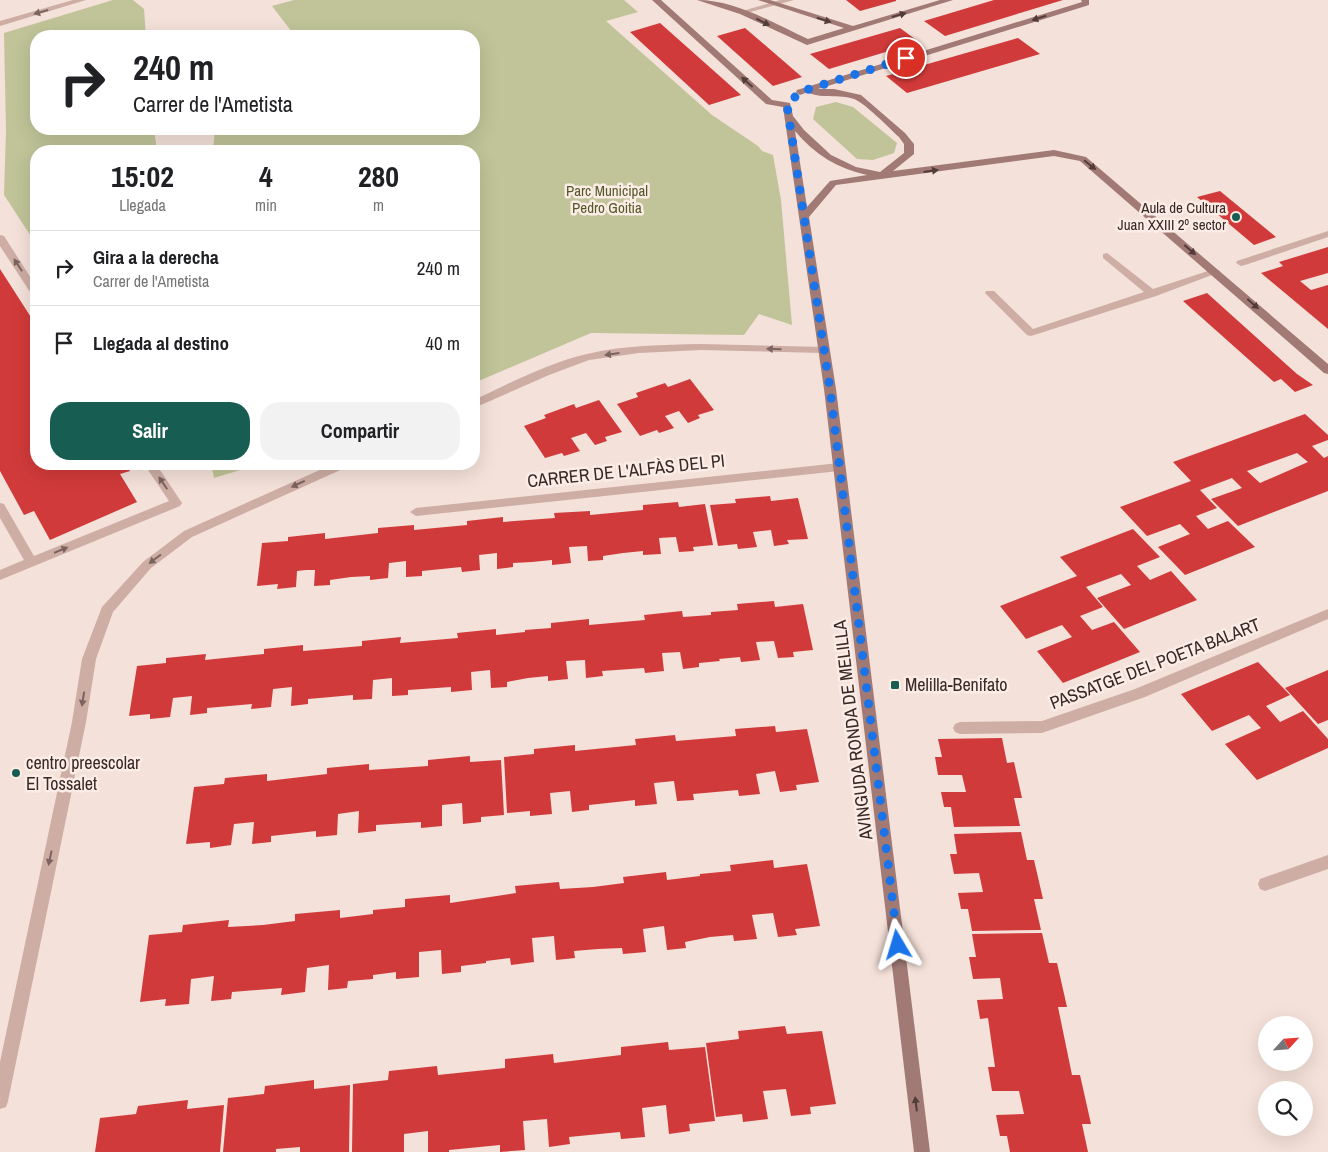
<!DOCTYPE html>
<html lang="es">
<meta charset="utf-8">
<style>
:root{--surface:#fff;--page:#f2f2f2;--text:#202124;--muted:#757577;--line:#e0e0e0;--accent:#185d51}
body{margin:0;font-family:"Archivo Narrow",sans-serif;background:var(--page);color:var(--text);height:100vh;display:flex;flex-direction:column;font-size:19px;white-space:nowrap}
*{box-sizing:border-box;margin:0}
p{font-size:16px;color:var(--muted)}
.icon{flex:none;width:28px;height:28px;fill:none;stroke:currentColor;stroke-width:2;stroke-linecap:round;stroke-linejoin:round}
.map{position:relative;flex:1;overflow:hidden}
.side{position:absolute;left:30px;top:145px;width:450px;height:325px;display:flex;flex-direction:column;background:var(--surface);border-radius:20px;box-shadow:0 5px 20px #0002}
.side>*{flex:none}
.guide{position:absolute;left:30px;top:30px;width:450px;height:105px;border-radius:20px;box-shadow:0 5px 20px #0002;background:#fff;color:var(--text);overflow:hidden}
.needle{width:32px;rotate:64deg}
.controls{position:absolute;left:1258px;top:1016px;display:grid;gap:10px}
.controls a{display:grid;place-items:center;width:55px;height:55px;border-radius:50%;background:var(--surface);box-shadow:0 5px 20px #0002;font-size:25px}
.pin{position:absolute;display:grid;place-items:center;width:42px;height:42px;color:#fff;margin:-21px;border:2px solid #fff;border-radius:50%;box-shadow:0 1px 5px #0007}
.me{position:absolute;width:55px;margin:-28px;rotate:353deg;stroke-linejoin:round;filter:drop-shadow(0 0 4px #0008)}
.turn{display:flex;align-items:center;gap:18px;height:105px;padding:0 20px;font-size:22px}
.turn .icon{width:65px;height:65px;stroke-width:2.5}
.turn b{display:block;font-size:35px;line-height:42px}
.eta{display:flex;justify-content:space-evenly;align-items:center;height:85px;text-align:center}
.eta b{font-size:30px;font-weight:700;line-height:35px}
.action{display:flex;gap:10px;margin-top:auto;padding:10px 20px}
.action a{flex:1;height:58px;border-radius:20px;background:var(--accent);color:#fff;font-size:20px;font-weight:700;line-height:58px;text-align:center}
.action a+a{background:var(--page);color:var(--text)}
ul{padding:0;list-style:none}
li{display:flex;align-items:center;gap:15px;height:75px;padding:0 20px;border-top:1px solid var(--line)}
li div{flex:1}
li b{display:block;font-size:19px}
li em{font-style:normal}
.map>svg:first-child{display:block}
</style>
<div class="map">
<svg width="1328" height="1152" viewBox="0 0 1328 1152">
<rect width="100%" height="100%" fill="#f4e1d9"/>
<path fill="#c0c498" d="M113 0H133L144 9 146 36H36V129H154L157 151H36V244L4 195 6 130 4 33Z
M294 0H624L638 12 606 21 712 115 758 146 762 151 773 155 781 200 792 325 759 314 744 335 591 333 474 383V151H213L215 129H474V36H295L272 6Z
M836 102 853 107 897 143 894 153 873 160 857 159 813 119 816 107Z
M211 464H260L214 478Z"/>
<path fill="#d13a3a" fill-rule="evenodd" d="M846 0H896V1L860 11Z
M994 0H1063L945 36 924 21Z
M660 23 741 95 709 105 630 32Z
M745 28 802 77 773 86 717 36Z
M900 28 919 42 829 69 810 54Z
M1018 38 1040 54 907 93 886 76Z
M1220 191 1276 237 1254 245 1197 197Z
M1328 247V273L1300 281 1311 290 1328 285V329L1261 273 1283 266 1279 262Z
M0 269 36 325V464H126L130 471 120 474 137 502 50 540 34 511 24 515 0 471Z
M1207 293 1297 374 1313 385 1295 392 1281 379 1274 382 1183 301Z
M690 379 714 410 698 415 700 418 688 423 679 411 665 416 674 428 659 433 657 430 640 436 617 404 638 397 636 393 665 383 668 387Z
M599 400 622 432 605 437 607 441 595 445 586 433 571 438 580 451 564 456 562 453 545 458 524 426 546 418 544 415 574 404 576 408Z
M1305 414 1328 435V440L1312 446 1324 458 1328 456V491L1238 526 1211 499 1242 488 1232 478 1200 490 1217 508 1196 516 1208 529 1228 521 1255 547 1185 575 1158 547 1190 534 1180 524 1147 536 1120 507 1191 481 1173 462ZM1297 453 1308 462 1260 483 1247 471Z
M770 496 771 501 798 498 808 539 787 540 789 544 774 546 771 530 753 532 757 547 738 549 737 544 718 546 710 505 736 503 735 499Z
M678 502 679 507 705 504 713 545 693 547 694 551 679 552 676 537 659 538 661 554 643 555V551L623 553 603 556V560L588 561 587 546 569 547 571 563 552 565V560L532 562 513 563V567L497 569V553L479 555 480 570 462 572 461 567 422 571V576L406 577V561L389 563 388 578 370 580V576L351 577 330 580V585L314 586 315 570H306L297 571 296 587 277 589 278 584 257 586 262 543 288 541V537L325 533V539L378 533V528L414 525V530L467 525V521L503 517V522L555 518 554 513 590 511V515L643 510V505Z
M1133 529 1160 557 1137 566 1150 580 1171 571 1197 600 1124 629 1097 598 1131 585 1121 574 1086 587 1103 607 1080 616 1092 630 1114 622 1140 652 1063 683 1037 651 1072 637 1062 625 1026 639 1000 606 1077 576 1060 557Z
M774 601 775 607 803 604 813 650 793 652 794 657 778 658 774 641 756 642 760 660 741 662 740 657 719 659 720 661 699 663V667L683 669 680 652 662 653 664 671 645 673 644 668 602 671 603 676 586 678 585 660 566 661 568 679 548 681V676L528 678 507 682V687L491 688 490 670 471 672 472 690 451 692V687L408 690V695L392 696V678L373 680 372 699 353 700V695L331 697 308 699V704L291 706 292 687 273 689 271 707 251 709 252 704 207 708V713L190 715 192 696 173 698 170 717 150 719V714L129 716 137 666 166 663V658L206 654 205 660 264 654V649L303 645V651L362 646V641L401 637 400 643 458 638 457 633 496 629V635L525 632V630L551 628V623L589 619V625L645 620 644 615 682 611 683 617 711 615V612L738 610 737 604Z
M1258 662 1290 695 1266 706 1280 722 1303 711 1328 739V748L1257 780 1225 744 1261 728 1249 715 1212 731 1181 694Z
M1328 670V720L1318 724 1285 688Z
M775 726 776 732 807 729 819 782 796 785 797 790 780 792 775 771 756 774 760 794 739 796 738 790 693 794 694 800 677 801 674 781 654 783 657 804 635 806V800L589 805V810L572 812 570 791 550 793 552 814 530 816V811L507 813 504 757 534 754V749L575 745V751L636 745 635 739 675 735 676 741 736 736 735 729Z
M1002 738 1007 763 1014 762 1022 798H1014L1020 826 954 827 951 807H944L941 792H966L962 775H938L935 757H942L938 739Z
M470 756V762L501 760 504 815 481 817V822L463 824 462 803 442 805V826L421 828V822L376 825V831L358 833 359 811 338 814 337 835 316 837V831L271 836V842L252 844 254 822 234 824 231 845 210 848V842L186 844 194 787 224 784 225 778 267 774V781L327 774V768L369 764V770L428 766V760Z
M1021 832 1027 860H1034L1043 899H1034L1041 930 972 931 968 909H961L958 893 983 892 979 873 954 874 950 854H957L954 834Z
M773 860 774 868 807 864 820 926 795 929 797 935 778 937 773 913 752 915 757 939 734 941 733 935 710 937 685 942 686 948 667 950 664 926 643 929 646 952 623 954 622 948 598 949 574 951 575 958 556 960 554 936 532 938 534 962 511 965 510 958 486 961V963L461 966V972L442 974 441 950 419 952V977L396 979V972L373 975V979L348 981 347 988 328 990 329 965 307 968 305 992 281 995 282 988 232 992 231 999 211 1001 214 976 191 979 189 1004 165 1006 166 999 140 1002 149 935 182 932 183 925 229 920 228 927 263 925 295 921V914L340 910V918L373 914V910L405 907V899L450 895V903L516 893 515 886 559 882 560 889 593 887 624 883 623 877 666 872 667 880 700 876V874L731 871 730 865Z
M1042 933 1049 963H1057L1067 1007H1058L1072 1075H1080L1091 1124H1082L1088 1152H1010L1007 1136H1000L996 1115 1024 1114 1019 1091H992L988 1067H995L988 1018 980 1019 977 1000 1003 999 1000 978 973 979 969 957H976L972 934Z
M785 1026 787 1034 822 1031 836 1104 810 1107 811 1114 791 1116 786 1089 763 1091 768 1119 743 1122 742 1114 716 1117 706 1043 739 1039 738 1031Z
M668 1042 669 1050 705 1047 715 1121 689 1124 690 1131 669 1134 666 1105 642 1108 645 1137 621 1139 620 1132 569 1137 570 1144 549 1147 547 1119 523 1121 525 1150 500 1152V1145L449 1150V1152H428V1131L404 1134V1152H352L353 1084 388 1080 389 1071 437 1066 438 1075 505 1068V1059L553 1054 554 1063 621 1055V1047Z
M314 1080V1089L350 1085 349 1152H300V1147L276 1149V1152H223L228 1098 264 1094 265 1086Z
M188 1100 187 1109 224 1105 220 1152H95L100 1118 136 1114 138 1106Z"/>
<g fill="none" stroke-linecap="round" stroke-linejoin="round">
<path fill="#cdada4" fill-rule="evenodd" d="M1107 253 1153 289 1211 270H1219L1220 272 1156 296 1031 336 1027 335 985 293 986 291H994L1033 329 1144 292 1103 258V254Z"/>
<path fill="#cdada4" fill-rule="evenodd" d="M73 0H86L0 26V21Z
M780 0H794L743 14 739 12Z
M1328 231V237L1245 265 1241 266 1236 263 1237 261Z
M0 235 4 236 36 286V296L32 295 0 246Z
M701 344 823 347 828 350 823 353 701 350 639 353 589 360 549 375 474 408V400C510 383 548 363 587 354 624 345 663 345 701 344Z
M839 463 845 467 839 471 416 516 410 512 416 508Z
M144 464H156L182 503 180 506 0 580V570L24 560 0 518V503L4 504 34 556 169 501Z
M333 464H349L347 467 192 537 151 568 113 612 96 659 86 722 8 1101 6 1107 0 1109V1062L72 722 82 659 102 607 143 562 184 531Z
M1328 609V619L1145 697 1042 733 960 734 955 732 953 728 955 724 960 722 1042 721 1135 689Z
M1328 855V869L1265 891 1260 889 1258 884 1260 879Z"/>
<path fill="#a17a75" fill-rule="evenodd" d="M652 0H661L772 100 790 103 793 116 804 130 831 155 856 167 880 172 904 153V144L899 137C889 128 865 103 854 99 841 94 817 99 808 92L800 95 796 92 797 90 1082 2 1081 0H1089V5L818 89H834L861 95 905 133 914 144V154L893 171 1054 150 1086 157 1328 364V374L1324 373 1080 161 1054 156 836 185 809 217 836 389 930 1152H914L824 389 783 107 766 104ZM795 131C814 154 838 169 867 175L830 181 807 207Z
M697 0C736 0 773 23 808 39L844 28 758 0H770L853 26 940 0H953L807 45 740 14Z"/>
</g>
<defs><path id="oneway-solid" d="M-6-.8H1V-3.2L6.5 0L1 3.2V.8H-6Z" transform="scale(1.25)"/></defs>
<g fill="#7b645f">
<use href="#oneway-solid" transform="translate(41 12) rotate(164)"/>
<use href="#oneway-solid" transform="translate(18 265) rotate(-123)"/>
<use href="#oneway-solid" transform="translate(774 349) rotate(-178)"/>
<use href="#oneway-solid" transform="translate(612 354) rotate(172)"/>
<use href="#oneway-solid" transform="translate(163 483) rotate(-124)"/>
<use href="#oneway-solid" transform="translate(298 484) rotate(155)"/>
<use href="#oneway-solid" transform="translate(61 550) rotate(-22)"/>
<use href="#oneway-solid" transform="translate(155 559) rotate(143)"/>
<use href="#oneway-solid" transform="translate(83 699) rotate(99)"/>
<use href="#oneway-solid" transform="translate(50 858) rotate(102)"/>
</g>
<g fill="#523c3a">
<use href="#oneway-solid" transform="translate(899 15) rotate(-16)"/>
<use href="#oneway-solid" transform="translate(1039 18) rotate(163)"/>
<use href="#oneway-solid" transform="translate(824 20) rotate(18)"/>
<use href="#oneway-solid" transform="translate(763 22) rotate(26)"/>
<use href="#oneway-solid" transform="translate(747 82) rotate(-138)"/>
<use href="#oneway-solid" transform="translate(1090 165) rotate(39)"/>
<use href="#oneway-solid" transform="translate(931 171) rotate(-8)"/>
<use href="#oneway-solid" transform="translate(1190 250) rotate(41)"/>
<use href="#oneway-solid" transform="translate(1253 304) rotate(41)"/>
<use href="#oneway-solid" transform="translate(916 1104) rotate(-97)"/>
</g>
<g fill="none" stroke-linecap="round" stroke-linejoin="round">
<path stroke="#1a73e8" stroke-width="9" stroke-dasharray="0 16.2" d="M898 945 830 389 787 105 800 92 906 58"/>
</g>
<g fill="#185d51" stroke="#fbece6" stroke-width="2">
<circle cx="1236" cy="217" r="5"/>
<rect x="890" y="680" width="10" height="10" rx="2.5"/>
<circle cx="16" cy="773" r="5"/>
</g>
<g text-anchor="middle" stroke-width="5" stroke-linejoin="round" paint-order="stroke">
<g font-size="15" fill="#535828" stroke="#fbece6">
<text x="607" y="196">Parc Municipal<tspan x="607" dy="17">Pedro Goitia</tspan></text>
</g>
<g font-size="15" fill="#382826" stroke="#fbece6" text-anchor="end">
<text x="1226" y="213">Aula de Cultura<tspan x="1226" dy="17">Juan XXIII 2º sector</tspan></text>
</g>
<g font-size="18" fill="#382826" stroke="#fbece6">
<text transform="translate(626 471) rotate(-6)" y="6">CARRER DE L'ALFÀS DEL PI</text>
<text transform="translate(1155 664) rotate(-21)" y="6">PASSATGE DEL POETA BALART</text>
<text transform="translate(853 730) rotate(-97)" y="6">AVINGUDA RONDA DE MELILLA</text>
</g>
<g font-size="18" fill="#382826" stroke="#fbece6" text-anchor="start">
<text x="905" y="691">Melilla-Benifato</text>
<text x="26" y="769">centro preescolar<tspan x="26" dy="21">El Tossalet</tspan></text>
</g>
</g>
</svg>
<div class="controls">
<a><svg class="needle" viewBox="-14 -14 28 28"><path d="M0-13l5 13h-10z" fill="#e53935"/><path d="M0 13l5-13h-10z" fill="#757577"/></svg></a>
<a><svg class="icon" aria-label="search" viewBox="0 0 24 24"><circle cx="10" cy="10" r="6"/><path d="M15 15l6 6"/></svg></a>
</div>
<div class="pin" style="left:906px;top:58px;background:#d93025"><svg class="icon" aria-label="arrive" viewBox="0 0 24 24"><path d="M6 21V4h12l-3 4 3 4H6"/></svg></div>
<svg class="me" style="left:898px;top:945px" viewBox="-20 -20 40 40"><path d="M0-17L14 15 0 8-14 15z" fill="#1a73e8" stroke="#fff" stroke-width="4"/></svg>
<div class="guide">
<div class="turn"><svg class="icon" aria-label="right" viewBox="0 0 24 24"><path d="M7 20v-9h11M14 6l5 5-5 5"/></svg><div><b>240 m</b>Carrer de l'Ametista</div></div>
</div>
<section class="side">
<div class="eta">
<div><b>15:02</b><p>Llegada</p></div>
<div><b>4</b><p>min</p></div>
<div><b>280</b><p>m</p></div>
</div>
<ul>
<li><svg class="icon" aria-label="right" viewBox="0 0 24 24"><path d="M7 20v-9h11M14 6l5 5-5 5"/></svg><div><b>Gira a la derecha</b><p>Carrer de l'Ametista</p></div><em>240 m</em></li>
<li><svg class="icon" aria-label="arrive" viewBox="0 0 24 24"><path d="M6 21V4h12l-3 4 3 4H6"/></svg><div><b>Llegada al destino</b></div><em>40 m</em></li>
</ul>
<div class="action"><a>Salir</a><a>Compartir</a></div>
</section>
</div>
